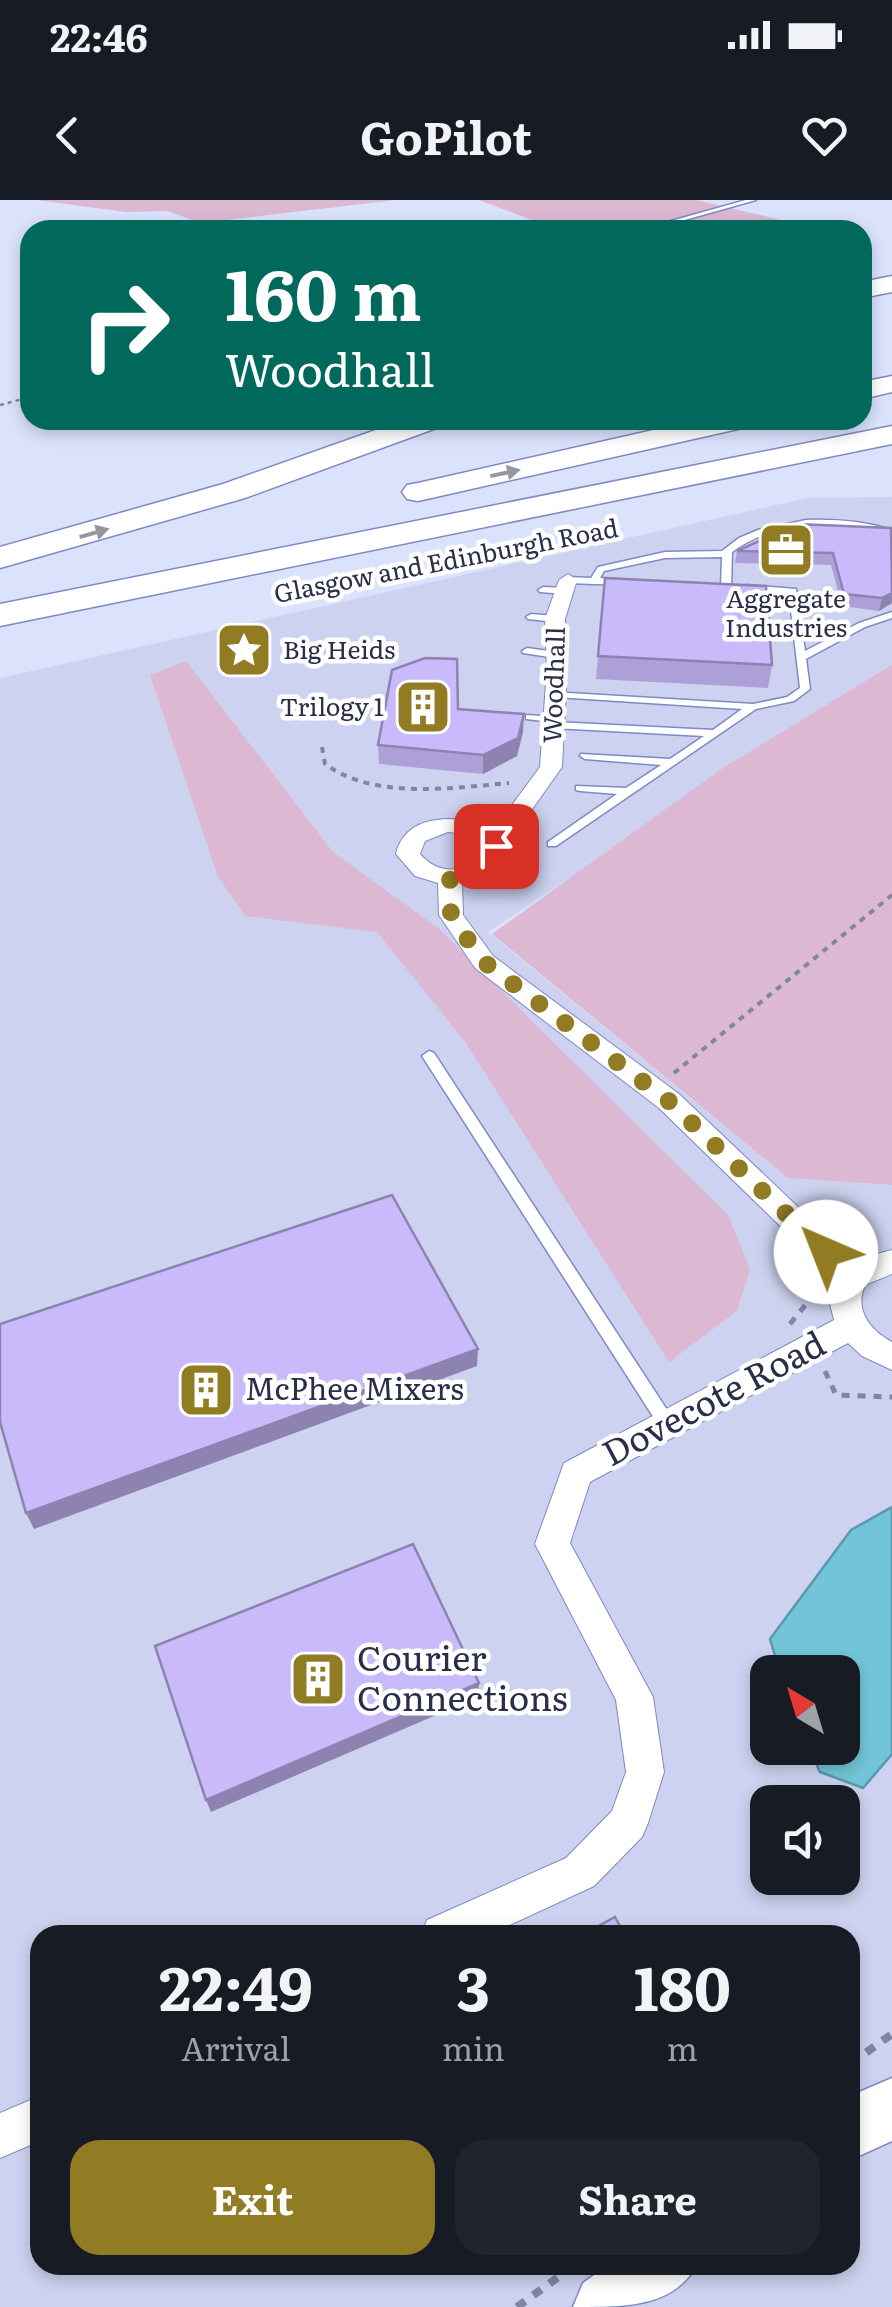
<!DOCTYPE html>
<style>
:root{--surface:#171b24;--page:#20242c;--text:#f1f3f6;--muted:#9ea1a6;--accent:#927c23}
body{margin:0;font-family:Literata,serif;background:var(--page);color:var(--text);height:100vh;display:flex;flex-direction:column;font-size:38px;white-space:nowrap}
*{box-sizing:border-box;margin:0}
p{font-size:32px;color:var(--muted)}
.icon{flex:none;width:55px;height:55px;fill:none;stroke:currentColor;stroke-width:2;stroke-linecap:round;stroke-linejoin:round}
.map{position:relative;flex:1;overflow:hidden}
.drawer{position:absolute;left:30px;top:1725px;width:830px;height:350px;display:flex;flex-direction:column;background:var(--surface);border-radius:30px;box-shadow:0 5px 15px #0003}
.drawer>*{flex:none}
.banner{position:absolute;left:20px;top:20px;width:852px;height:210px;border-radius:30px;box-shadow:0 5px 15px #0003;background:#00695c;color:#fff;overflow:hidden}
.needle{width:65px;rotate:322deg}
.buttons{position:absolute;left:750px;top:1455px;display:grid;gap:20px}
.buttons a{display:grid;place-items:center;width:110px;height:110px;border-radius:20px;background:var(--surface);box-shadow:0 5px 15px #0003;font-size:50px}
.pin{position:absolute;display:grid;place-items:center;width:85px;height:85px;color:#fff;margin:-42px;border-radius:20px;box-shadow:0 5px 15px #0006}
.me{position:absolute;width:110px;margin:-55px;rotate:316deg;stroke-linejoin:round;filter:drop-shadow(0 0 8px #0008)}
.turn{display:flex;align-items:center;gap:35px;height:210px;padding:0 40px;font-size:45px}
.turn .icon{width:130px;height:130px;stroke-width:2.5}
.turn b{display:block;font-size:70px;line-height:85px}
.eta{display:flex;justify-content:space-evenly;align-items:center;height:170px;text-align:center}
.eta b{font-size:60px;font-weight:700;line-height:70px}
.action{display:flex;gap:20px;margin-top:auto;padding:20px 40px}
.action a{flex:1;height:115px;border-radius:30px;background:var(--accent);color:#fff;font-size:40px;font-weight:700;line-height:115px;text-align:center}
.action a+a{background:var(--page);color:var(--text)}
.status{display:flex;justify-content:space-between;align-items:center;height:70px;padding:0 50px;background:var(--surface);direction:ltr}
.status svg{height:28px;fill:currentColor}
header{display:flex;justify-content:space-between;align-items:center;height:130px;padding:0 40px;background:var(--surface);font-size:45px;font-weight:700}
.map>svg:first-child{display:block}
</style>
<div class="status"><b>22:46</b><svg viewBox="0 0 49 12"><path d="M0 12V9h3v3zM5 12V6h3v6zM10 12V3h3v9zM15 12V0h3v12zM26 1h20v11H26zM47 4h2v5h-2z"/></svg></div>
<header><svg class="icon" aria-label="back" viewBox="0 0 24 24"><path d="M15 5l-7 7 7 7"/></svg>GoPilot<svg class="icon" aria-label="heart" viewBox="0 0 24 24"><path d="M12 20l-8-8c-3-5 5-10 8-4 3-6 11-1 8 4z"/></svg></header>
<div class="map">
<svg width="892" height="2107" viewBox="0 0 892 2107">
<rect width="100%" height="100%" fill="#dbe2fc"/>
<path fill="#ccd2ef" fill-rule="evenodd" d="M892 297V466L488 732 788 978 892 985V2107H0V478L808 298ZM768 1472H842V1548H768ZM768 1602H842V1678H768ZM40 1735H850V2065H40Z"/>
<path fill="#dcb8d3" d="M37 0H395L200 23 168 11 125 12Z
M479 0H696L790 22 791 30H558Z
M186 461 333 652 438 728 728 1015 750 1069 737 1111 669 1162 466 843 377 732 246 716 218 677 150 475Z
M892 465V985L788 978 492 734 723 568Z"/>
<path fill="#72c5d8" stroke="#5c98ad" stroke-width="2.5" d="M892 1307V1554L863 1588 820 1572 809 1548H842V1472H780L770 1439 851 1330Z"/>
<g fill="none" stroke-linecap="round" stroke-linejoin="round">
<g stroke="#7e89c5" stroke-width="3">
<path id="lane" d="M746 0H756L649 30H639Z
M806 320C836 319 864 321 892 330V336C839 321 778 318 732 352L731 387 726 390 721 387 722 357 665 358 604 371 600 378 627 380V384L624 385 568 383 563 380 568 377 591 378 598 367 665 352 722 351 739 338 758 330Z
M747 385 796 389 805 451 859 423 892 412V418L865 427 806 459 810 489 794 501 756 509 556 646H548V642L617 594 580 591 576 590V586L626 588 661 565 585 559 580 556 581 554 670 559 704 536 553 528 548 525 552 522 526 519V515L558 517 559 519 555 522 713 530 742 509 556 497 552 496V492L753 504 787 497 800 488 789 394 744 390V386Z
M543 387 565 388 570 391 565 394 540 392 538 390Z
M531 414 555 416 560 419 555 422 528 419 526 417Z
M527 448 556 452 561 455 556 458 523 453 522 451Z
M429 851 434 853 673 1219 675 1224 673 1229 667 1231 661 1229 424 859 422 856Z"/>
</g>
<g stroke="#7e89c5" stroke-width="2">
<path id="street" d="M568 374 577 380 565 419 567 469 562 567 528 615 499 636 507 646 498 669 462 683 463 715 493 756 679 894 837 1044 858 1059 892 1050V1074L865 1085C854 1110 870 1130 892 1142V1170L862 1156 848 1143 590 1282 570 1343 653 1497 664 1572 648 1623 642 1637 594 1686 488 1735H421L427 1720 566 1658 612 1611 626 1572 616 1500 535 1344 564 1263 834 1120 830 1104 838 1077 815 1060 659 908 475 768 439 715 438 683 415 676 396 654C405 614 452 615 484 625L512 605 540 567 547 469 545 419 559 380ZM448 632 467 634 483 646 479 660C457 674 437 673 420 654L425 641Z
M40 1896V1941L0 1958V1913Z"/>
</g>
<g stroke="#7e89c5" stroke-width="3">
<path id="secondary" d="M892 1878V1941L850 1960V1896Z
M608 2065H697C673 2107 628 2107 573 2107L583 2083Z"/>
</g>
<g stroke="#7e89c5" stroke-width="3">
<path id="highway" d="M892 76V92L862 98V82Z
M892 176V192L862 199V182Z
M404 220H447L442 226 245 298 0 368V347L223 284Z
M698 220H753L748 226 738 229 418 301 407 299 402 292 407 285 418 283Z
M892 226V244L0 426V404Z"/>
</g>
<path stroke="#8086a0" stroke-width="2.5" stroke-dasharray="4 4" stroke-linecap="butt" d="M0 205 30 197"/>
<path stroke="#8086a0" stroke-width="4" stroke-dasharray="6 6" stroke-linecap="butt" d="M322 547 325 564C374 600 452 588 509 583
M674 873 892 695"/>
<path stroke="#8086a0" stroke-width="5" stroke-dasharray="8 8" stroke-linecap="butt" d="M848 1035 853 1031 875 1038
M790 1124 807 1103 798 1067 802 1065
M825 1171 836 1195 892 1197"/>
<path stroke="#8086a0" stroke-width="8" stroke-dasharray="10 10" stroke-linecap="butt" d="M850 1864 892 1834
M517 2107 575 2065"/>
<use href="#lane" fill="#fff" fill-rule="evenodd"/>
<use href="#street" fill="#fff" fill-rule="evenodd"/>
<use href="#secondary" fill="#fff" fill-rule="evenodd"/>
<use href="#highway" fill="#fff" fill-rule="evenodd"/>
</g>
<path fill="#ada0d8" d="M892 330V403L879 411 842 406 831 365 735 363 737 351Z
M605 378 772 465 768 488 596 479Z
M458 509 523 532 517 556 483 574 379 564 378 545Z"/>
<path fill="#8d82b0" d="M892 393V403L879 411 882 398Z
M524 514 523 532 517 556 483 574V555Z
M478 1149 477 1166 34 1329 26 1313Z
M479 1483 478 1497 211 1612 206 1600Z"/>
<path fill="#c9bafb" stroke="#8d82b0" stroke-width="2.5" d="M797 324 891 328 892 393 882 398 844 394 833 353 737 351Z
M605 378 766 386 772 465 598 456Z
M425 458 457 459 458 509 524 514 518 538 483 555 378 545 392 470Z
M392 995 478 1149 26 1313 0 1222V1124Z
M413 1344 479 1483 206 1600 155 1446Z
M615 1717 625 1735H582Z"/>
<defs><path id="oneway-solid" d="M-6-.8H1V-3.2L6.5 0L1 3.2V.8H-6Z" transform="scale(2.5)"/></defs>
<g fill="#9496a4">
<use href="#oneway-solid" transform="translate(505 273) rotate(-12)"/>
<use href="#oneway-solid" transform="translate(94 333) rotate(-16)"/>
</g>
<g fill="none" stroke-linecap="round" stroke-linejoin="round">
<path stroke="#927c23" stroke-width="18" stroke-dasharray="0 32.4" d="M496 646V655L480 672 450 678 451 716 484 762 670 902 826 1052"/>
</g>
<defs>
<g id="office-square" transform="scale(2.875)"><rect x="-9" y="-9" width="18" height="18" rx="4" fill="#927c23" stroke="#fff"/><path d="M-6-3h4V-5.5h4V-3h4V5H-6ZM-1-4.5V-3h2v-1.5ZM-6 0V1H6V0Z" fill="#fff"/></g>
<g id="sight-square" transform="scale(2.875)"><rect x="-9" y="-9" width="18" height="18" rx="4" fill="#927c23" stroke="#fff"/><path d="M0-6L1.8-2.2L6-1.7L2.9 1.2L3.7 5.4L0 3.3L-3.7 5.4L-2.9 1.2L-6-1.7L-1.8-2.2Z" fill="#fff"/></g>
<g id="building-square" transform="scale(2.875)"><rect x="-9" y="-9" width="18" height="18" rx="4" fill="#927c23" stroke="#fff"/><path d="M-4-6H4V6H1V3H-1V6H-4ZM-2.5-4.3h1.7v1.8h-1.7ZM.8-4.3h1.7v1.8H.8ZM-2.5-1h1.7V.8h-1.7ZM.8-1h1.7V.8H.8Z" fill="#fff"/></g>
</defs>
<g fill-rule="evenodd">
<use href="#office-square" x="786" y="350"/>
<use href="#sight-square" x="244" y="450"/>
<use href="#building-square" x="423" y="507"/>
<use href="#building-square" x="206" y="1190"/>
<use href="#building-square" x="318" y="1479"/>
</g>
<g text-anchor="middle" stroke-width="9" stroke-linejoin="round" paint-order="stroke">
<g font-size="25" fill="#2a2e48" stroke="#fff">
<text transform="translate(446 361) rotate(-11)" y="9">Glasgow and Edinburgh Road</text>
<text transform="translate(554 485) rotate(-88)" y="9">Woodhall</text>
</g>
<g font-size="25" fill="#2a2e48" stroke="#fff">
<text x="786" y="408">Aggregate<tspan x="786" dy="29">Industries</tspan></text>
<text x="283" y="459" text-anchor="start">Big Heids</text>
<text x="384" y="516" text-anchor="end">Trilogy 1</text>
</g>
<g font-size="30" fill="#2a2e48" stroke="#fff" text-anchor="start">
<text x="245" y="1200">McPhee Mixers</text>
</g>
<g font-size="35" fill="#2a2e48" stroke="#fff">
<text transform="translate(714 1199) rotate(-28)" y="12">Dovecote Road</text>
</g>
<g font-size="35" fill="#2a2e48" stroke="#fff" text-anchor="start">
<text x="357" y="1471">Courier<tspan x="357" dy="40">Connections</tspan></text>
</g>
</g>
</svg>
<div class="buttons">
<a><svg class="needle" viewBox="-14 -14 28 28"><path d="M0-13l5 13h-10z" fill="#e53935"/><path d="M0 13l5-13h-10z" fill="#9ea1a6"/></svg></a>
<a><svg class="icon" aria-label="sound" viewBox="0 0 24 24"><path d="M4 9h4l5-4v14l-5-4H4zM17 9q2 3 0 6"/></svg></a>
</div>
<div class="pin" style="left:496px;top:646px;background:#d93025"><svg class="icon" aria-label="arrive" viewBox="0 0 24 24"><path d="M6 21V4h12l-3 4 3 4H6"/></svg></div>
<svg class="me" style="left:826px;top:1052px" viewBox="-20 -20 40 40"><circle r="19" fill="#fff"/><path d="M0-13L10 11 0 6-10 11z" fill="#927c23"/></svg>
<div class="banner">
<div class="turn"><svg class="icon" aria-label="right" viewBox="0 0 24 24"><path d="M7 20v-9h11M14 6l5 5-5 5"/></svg><div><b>160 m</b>Woodhall</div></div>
</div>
<section class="drawer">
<div class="eta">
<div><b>22:49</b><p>Arrival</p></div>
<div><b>3</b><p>min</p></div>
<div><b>180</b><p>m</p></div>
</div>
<div class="action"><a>Exit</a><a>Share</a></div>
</section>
</div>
